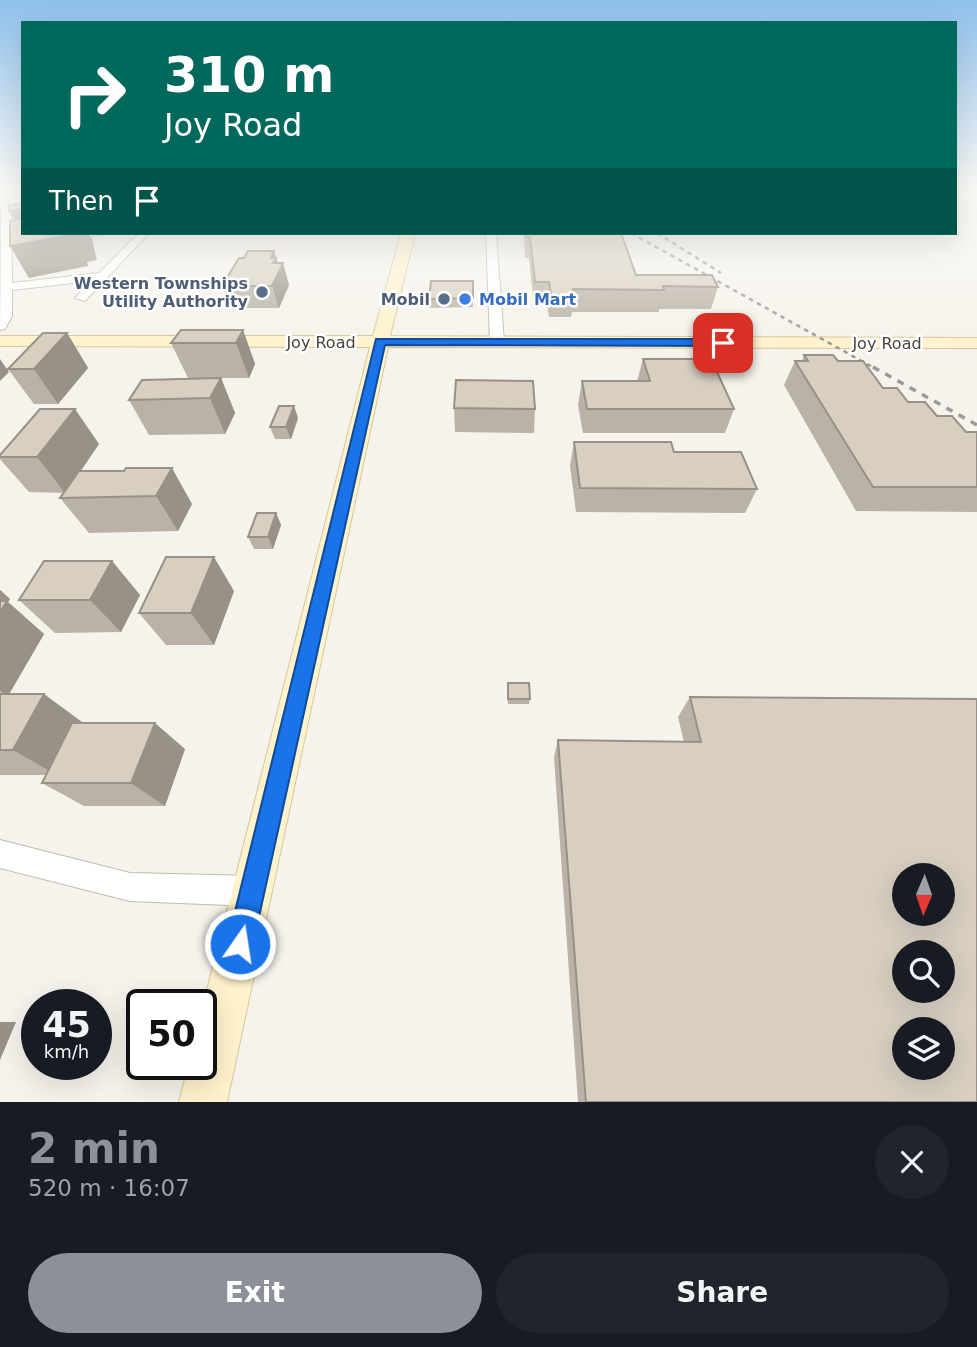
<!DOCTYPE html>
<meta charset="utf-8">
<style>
:root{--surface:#171b24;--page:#20242c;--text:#f1f3f6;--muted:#9ea1a6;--accent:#8c9099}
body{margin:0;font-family:"DejaVu Sans",sans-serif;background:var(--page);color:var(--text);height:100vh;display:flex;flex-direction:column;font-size:26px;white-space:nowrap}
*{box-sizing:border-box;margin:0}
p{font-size:23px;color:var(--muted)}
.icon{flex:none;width:38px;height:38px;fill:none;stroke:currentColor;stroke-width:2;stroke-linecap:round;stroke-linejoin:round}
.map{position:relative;height:1102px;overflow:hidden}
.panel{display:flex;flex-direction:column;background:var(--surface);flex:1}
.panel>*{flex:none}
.top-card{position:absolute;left:21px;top:21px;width:936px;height:214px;border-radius:0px;box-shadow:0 7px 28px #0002;background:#00695c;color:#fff;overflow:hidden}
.needle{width:46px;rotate:182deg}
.controls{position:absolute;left:892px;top:863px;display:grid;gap:14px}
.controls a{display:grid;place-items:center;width:63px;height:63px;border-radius:50%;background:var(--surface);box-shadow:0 7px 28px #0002;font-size:35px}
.speed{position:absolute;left:21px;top:989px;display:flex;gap:14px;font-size:35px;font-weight:700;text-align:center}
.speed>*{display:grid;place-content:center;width:91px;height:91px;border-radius:50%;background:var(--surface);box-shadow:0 7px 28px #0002;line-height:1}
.speed small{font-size:18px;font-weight:400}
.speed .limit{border:4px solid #111;border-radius:10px;background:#fff;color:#111}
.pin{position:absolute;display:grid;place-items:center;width:60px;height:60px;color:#fff;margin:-30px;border-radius:14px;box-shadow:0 4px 10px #0006}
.me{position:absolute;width:77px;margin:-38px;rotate:13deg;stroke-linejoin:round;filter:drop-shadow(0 0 5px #0008)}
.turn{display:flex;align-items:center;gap:24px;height:147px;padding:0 28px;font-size:32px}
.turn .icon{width:91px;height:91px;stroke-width:2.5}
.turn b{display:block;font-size:49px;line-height:60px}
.then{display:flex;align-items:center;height:66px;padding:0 28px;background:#0003;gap:14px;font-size:26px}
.round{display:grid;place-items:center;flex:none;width:74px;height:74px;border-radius:37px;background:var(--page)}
.head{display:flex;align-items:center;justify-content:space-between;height:119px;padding:0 28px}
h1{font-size:42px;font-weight:700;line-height:52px;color:var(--accent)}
.action{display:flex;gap:14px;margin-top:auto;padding:14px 28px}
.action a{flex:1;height:80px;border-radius:42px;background:var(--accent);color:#fff;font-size:28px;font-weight:700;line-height:80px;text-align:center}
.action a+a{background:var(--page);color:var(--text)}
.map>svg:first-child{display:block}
</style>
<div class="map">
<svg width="977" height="1102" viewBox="0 0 977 1102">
<rect width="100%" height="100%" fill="#f6f3ec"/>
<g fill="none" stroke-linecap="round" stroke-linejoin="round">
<g stroke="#c2bbae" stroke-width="2">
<path id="street" d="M23 189V198L11 211 12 283 99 273 139 233H149L85 301 75 298 91 281 12 290V316L5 329 0 330 1 210Z
M87 233H108L63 243 58 240Z
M486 233H496L504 342 497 346 490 342Z
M0 840 130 873 253 876 263 881 268 891 263 901 253 906 130 901 0 868Z"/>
</g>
<g stroke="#d6c79b" stroke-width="2">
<path id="secondary" d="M401 233H415L390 336 977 338V348L388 347 227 1102H179L189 1064H201V1014L370 347 0 346V336H373Z"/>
</g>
<use href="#street" fill="#fff" fill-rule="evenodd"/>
<use href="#secondary" fill="#fff3cd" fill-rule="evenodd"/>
<path stroke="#9a9a9a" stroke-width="2.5" stroke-dasharray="4.5 4.5" stroke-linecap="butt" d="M631 233 876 369
M657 233 721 273"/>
<path stroke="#9a9a9a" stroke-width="3.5" stroke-dasharray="7 7" stroke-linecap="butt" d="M873 367 977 425"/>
</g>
<path fill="#bab2a6" d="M166 233H258L257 234Z
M524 233H621L636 275 718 287 711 309H659V312H572L571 317H549L547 305H534L529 258H525Z
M274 251 278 263H283L289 285 279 308H230L222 286 244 258Z
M473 281V307L429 308V299Z
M243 330 255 364 249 378H188L171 343Z
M67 333 88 368 58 404H34L8 369Z
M804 355 838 361 883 388 966 432H977V512L856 511 784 385 795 361H802Z
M643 359 734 409 725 433H583L578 405 582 381H637Z
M221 378 235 413 225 434 149 435 129 400Z
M454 408 535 409 534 433 455 432Z
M298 418 291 439H275L270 427Z
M574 442 674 452 757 489 745 513 576 512 570 466Z
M99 444 81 471 192 504 178 531 89 533 60 498 64 493 29 492 0 459V455Z
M276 513 281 525 273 549H254L248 537Z
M112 561 140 595 121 632 55 633 19 600Z
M0 590 10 599 8 602 44 634 9 694 82 722V723L185 749 165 806H84L42 783 46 775H0Z
M234 591 214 645H166L139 613Z
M507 688 530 699 529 704H508Z
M690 697 977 1102H578L554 757 558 740 684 742 678 717Z"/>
<path fill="#979187" d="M23 208V233H88L92 239 97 260 87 262 88 266 29 278 10 246 27 241 9 211Z
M274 251 280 271 283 263 289 285 279 308 272 286 271 258Z
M243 330 255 364 249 378 236 343Z
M67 333 88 368 58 404 34 369Z
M0 359 9 372 0 381Z
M221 378 235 413 225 434 210 398Z
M294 406 298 418 291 439 286 427Z
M75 409 99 444 65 493 37 457Z
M172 468 192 504 178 531 156 496Z
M276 513 281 525 273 549 268 537Z
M214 557 234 591 214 645 191 613Z
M112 561 140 595 121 632 90 600Z
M0 590 10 599 8 602 44 634 8 696 0 690Z
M44 694 82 722 57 775 13 750Z
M155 723 185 749 165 806 131 783Z
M0 1022H16L0 1060Z"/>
<path fill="#d8cfc1" stroke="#979187" stroke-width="2" fill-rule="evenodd" d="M23 203V208L9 211V205Z
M23 218V233H71L72 235 10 246V221Z
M526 233H621L636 275H712L718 287 663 286 664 290 573 289 574 295H551L549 282H535L530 237H526Z
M248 251H274L271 258H276L273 263H283L272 286H222L239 258H244Z
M431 281H473V298L429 299Z
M181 330H243L236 343H171Z
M43 333H67L34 369H8Z
M804 355H833L838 361H863L883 388H897L908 402H925L937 416H952L966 432H977V487H873L795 361H808Z
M643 359H711L734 409H587L582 381H650Z
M221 378 210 398 129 400 142 380Z
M456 380 533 381 535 409 454 408Z
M279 406H294L286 427H270Z
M40 409H75L37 457H0V455Z
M574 442H671L674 452H741L757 489 580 488Z
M126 468H172L156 496 60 498 79 471H124Z
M257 513H276L268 537H248Z
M166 557H214L191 613H139Z
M44 561H112L90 600H19Z
M0 601H7L0 612Z
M508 683H529L530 699H508Z
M0 694H44L13 750H0Z
M690 697 977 699V1102H586L558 740 701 742ZM905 875H943V914H905ZM905 952H943V990H905ZM905 1029H943V1068H905Z
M72 723H155L131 783H42Z"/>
<linearGradient id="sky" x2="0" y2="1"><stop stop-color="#8fc1ec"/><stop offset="0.55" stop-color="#fbfaf6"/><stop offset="1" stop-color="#fbfaf6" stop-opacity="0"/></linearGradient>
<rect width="977" height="343" fill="url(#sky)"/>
<path fill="#1a73e8" stroke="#114b97" stroke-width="2" d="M376 339H723L729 343 723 346 385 345 253 944 249 953 240 956 231 953 227 944Z"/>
<g fill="#5c6f8a" stroke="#fff" stroke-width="2.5">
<circle cx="262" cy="292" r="7"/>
<circle cx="444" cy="299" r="7"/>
</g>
<circle fill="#3f7fe0" stroke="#fff" stroke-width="2.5" cx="465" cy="299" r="7"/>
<g text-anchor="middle" stroke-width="5" stroke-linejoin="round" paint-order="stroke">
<g font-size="16" font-weight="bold" fill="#4e5e75" stroke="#fff" text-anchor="end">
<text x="248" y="289">Western Townships<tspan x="248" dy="18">Utility Authority</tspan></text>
<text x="430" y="305">Mobil</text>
</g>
<g font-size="16" font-weight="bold" fill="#366cbe" stroke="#fff" text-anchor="start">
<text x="479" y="305">Mobil Mart</text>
</g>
<g font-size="16" fill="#4b4439" stroke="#fff">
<text x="321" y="348">Joy Road</text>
<text x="887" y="349">Joy Road</text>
</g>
</g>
</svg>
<div class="controls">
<a><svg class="needle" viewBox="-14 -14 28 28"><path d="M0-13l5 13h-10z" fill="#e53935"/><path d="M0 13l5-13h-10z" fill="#9ea1a6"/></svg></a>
<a><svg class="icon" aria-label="search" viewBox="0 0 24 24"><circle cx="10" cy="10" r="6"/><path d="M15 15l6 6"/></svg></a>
<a><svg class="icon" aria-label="layers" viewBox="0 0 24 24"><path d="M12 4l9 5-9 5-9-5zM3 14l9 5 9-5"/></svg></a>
</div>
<div class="speed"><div>45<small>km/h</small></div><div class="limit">50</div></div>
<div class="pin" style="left:723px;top:343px;background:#d93025"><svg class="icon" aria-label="arrive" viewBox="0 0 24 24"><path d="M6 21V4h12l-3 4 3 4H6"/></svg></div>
<svg class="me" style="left:240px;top:944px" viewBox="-20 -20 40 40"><circle r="17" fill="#1a73e8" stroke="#fff" stroke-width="3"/><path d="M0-11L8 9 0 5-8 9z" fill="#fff"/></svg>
<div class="top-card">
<div class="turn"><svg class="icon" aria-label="right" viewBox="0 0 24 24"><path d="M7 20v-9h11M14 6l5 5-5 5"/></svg><div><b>310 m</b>Joy Road</div></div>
<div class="then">Then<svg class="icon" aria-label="arrive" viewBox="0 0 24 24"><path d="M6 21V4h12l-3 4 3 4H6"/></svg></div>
</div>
</div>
<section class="panel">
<div class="head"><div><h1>2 min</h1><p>520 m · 16:07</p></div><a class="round"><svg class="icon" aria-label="close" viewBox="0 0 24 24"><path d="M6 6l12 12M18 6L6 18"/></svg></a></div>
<div class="action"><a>Exit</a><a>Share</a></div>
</section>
